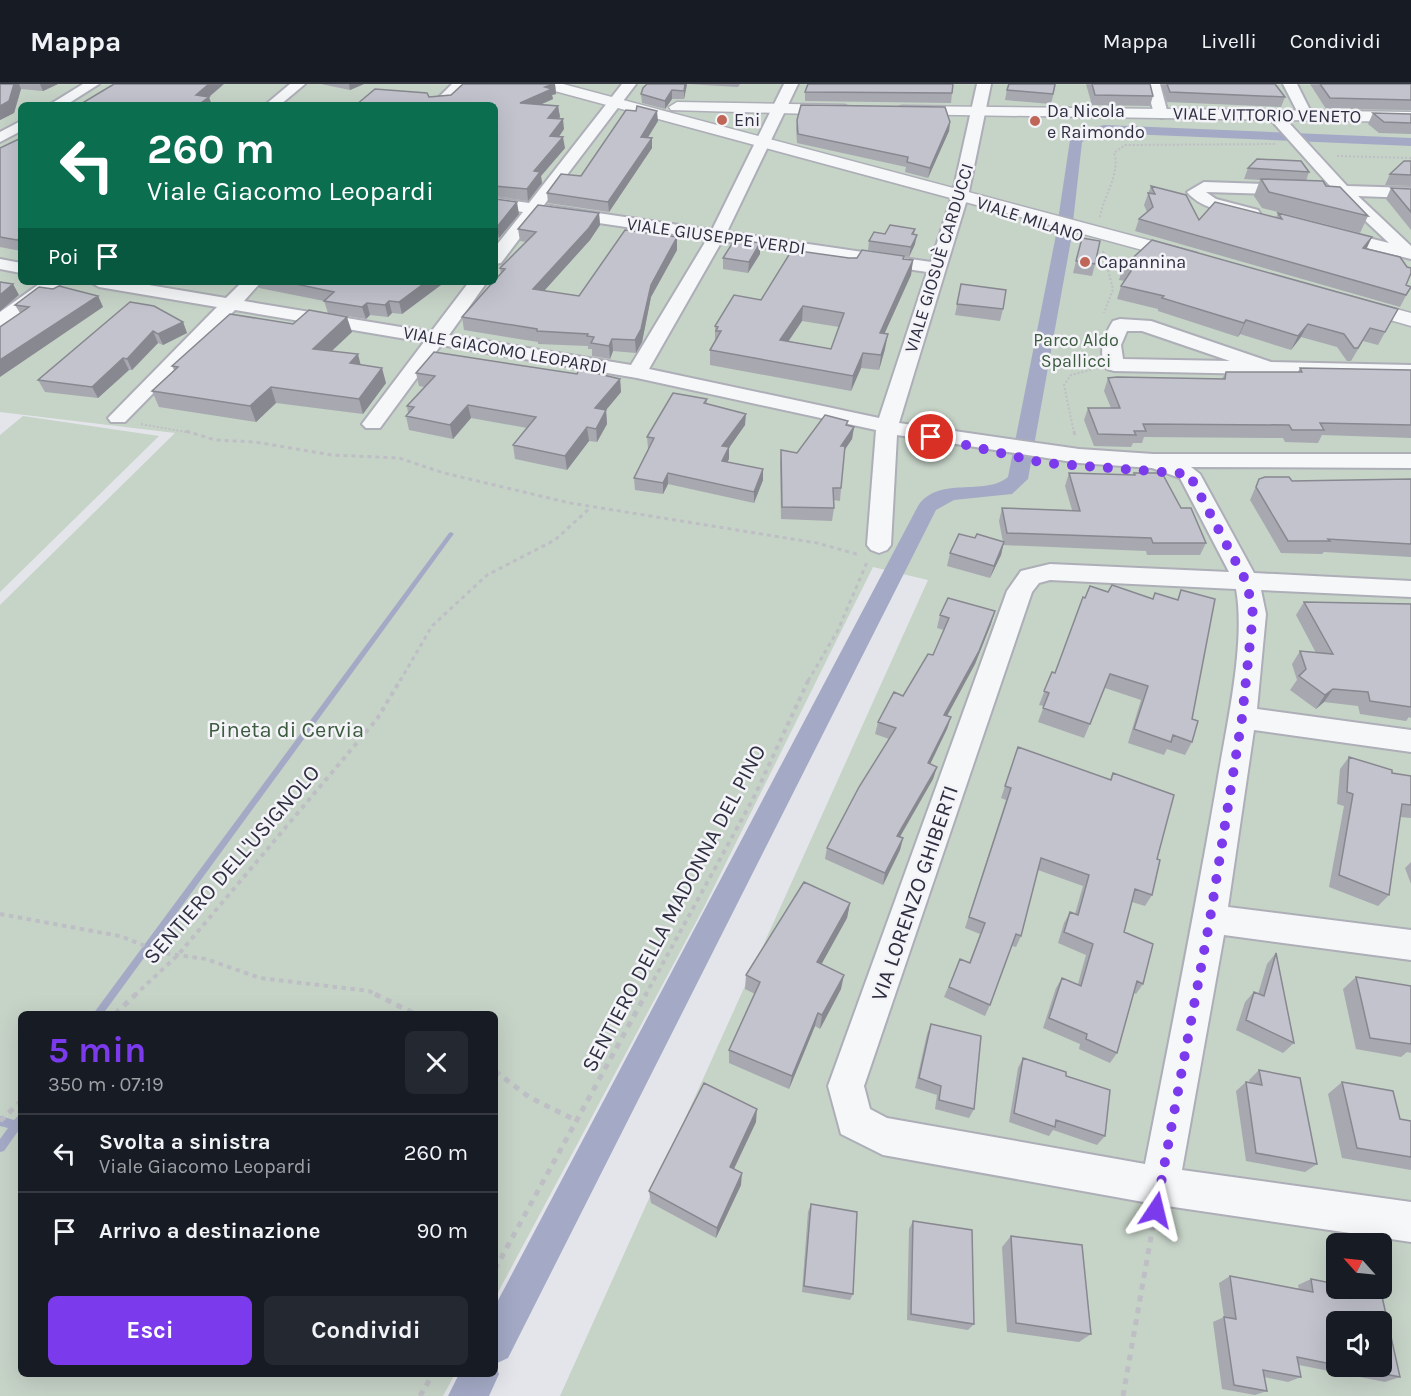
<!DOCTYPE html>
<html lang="it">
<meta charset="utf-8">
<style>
:root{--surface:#171b24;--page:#242831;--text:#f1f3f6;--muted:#9ea1a6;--line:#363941;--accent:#7c3aed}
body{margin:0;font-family:Karla,sans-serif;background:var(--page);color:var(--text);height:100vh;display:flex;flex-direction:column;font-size:22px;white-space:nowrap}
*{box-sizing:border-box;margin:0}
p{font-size:20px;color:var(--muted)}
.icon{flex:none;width:33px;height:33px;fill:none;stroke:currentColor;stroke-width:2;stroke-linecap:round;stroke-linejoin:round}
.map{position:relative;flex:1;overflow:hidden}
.drawer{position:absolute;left:18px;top:927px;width:480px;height:366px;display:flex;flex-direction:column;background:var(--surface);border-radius:9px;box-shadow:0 6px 24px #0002}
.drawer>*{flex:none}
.top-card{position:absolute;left:18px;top:18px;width:480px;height:183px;border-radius:9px;box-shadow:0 6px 24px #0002;background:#0b6e4f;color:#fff;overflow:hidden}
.needle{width:39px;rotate:297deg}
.buttons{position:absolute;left:1326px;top:1149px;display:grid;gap:12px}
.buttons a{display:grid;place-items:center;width:66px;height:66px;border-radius:9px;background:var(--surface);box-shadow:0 6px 24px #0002;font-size:30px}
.pin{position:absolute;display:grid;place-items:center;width:51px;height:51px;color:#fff;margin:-26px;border:3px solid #fff;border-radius:50%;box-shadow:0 2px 6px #0007}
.me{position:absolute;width:66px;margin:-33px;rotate:10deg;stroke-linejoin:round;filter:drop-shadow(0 0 4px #0008)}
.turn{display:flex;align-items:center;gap:21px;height:126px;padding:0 30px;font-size:27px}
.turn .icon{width:78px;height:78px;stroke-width:2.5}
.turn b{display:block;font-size:42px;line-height:51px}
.then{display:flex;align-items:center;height:57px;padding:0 30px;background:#0003;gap:12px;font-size:22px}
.round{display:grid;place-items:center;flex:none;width:63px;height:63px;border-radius:9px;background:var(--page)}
.overview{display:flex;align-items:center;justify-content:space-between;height:102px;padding:0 30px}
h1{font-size:36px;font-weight:700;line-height:45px;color:var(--accent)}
.button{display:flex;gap:12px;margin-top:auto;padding:12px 30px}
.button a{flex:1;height:69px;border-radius:9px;background:var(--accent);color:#fff;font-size:24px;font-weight:700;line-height:69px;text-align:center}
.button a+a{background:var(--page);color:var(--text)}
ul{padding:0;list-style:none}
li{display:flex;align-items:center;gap:18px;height:78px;padding:0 30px;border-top:2px solid var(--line)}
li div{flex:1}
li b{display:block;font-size:22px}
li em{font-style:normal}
header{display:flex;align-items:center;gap:36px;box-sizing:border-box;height:84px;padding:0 30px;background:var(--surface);border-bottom:2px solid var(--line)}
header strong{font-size:28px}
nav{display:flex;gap:33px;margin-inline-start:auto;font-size:21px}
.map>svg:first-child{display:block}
</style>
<header>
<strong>Mappa</strong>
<nav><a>Mappa</a><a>Livelli</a><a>Condividi</a></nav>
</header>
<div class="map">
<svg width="1411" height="1312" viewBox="0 0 1411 1312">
<rect width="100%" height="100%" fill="#e4e5ea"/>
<path fill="#c6d3c7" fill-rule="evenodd" d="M0 0H1411V1312H560L928 496 873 483 704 823 495 1214V930H21V1290H455L443 1312H0V521L175 349 0 328ZM21 21H495V198H21ZM1336 1160H1382V1204H1336ZM1336 1238H1382V1282H1336Z
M23 332 159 352 0 508V351Z"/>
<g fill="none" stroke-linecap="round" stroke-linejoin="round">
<path fill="#a4aac6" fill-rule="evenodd" d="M451 448 454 450 453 451 103 930H93L449 449Z
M21 1030V1043L4 1067 0 1068V1055L8 1044 0 1042V1032L14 1036 18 1032Z"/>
<path fill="#a4aac6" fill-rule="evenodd" d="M1104 41 1411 54V62L1104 49 1082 58 1071 156 1028 395 1012 410 954 416 936 426 508 1274 495 1280 499 1290 489 1312H448L459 1290H495V1222L918 422C939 391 984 413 1008 393L1055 156 1070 56 1082 46Z"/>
<g stroke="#adaeb7" stroke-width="4">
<path id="minor" d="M83 0H99L66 21H49Z
M290 0H305L280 21H265Z
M452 0H467L446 21H431Z
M622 0H636L544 121 712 146 784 0H798L727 148 931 178 952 112 977 0H991L968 112 899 339 1079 365 1153 370H1411V384L1191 383 1200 390 1254 489 1411 497V513L1261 506 1266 530 1257 625 1411 646V668L1254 646 1228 823 1411 846V876L1224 851 1182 1086 1411 1118V1158L1160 1121 883 1071 841 1050 828 1002 1007 507 1021 487 1050 480 1229 488 1180 394 1152 384 1079 379 897 351 891 461 887 466 879 469 871 466 867 461 876 346 637 294 441 261 380 344H366L362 340 424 258 235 226 125 338H111L108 334 217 223 99 203 90 198H131L226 214 242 198H261L244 217 431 248 469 198H487L449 251 631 281 707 155 538 130 501 179 495 180V163L523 128 495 124V114L529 119ZM722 157 927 188 879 334 649 285ZM1050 496 1236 505C1246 559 1226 643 1217 699 1195 826 1170 953 1145 1080L887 1034 870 1025 864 1002 1032 508 1039 499Z
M1146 0H1160L1168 30 1166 33 1161 34 1154 30Z
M1283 0H1297L1313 32 1311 35H1301Z
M1274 27 1279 28 1347 102 1411 104V114L1358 112 1411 162V175L1326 154 1324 150 1326 146 1332 145 1389 159 1339 112 1206 108 1216 115 1258 126 1260 129 1258 132 1252 134C1231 129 1202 126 1187 108L1204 98 1330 102 1269 34V28Z
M21 37V47L0 58V48Z
M0 175 21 179V189L0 185Z
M42 198H63L7 241 0 243V228Z
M1120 235 1151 237 1271 278 1411 281V293L1114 287 1107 285C1097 270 1104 251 1113 237ZM1127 247H1142L1230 277 1123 275 1121 261Z"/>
</g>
<g stroke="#adaeb7" stroke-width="3">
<path id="tertiary" d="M537 0H563L1197 169 1200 173 1197 177H1183L540 3Z
M677 18 845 21 853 26 845 31 671 26 669 23Z
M902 22 1411 28V38L896 30 894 27 896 24Z
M1352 213 1411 229V242L1345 223 1341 219 1345 215Z"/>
</g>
<path stroke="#bebfc5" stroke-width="2" stroke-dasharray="2 2" stroke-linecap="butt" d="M1337 72 1411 74
M1100 133C1103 113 1121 89 1114 69L1125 61 1277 60
M1103 167 1113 205 1104 229
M141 340 191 349
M1074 349 1064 301 1071 291 1094 285"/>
<path stroke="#bebfc5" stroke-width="3" stroke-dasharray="4 4" stroke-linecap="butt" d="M186 347 215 356 255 358 332 371 399 374 444 389 570 419 817 459 860 471
M1074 347 1075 353
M400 597 432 542 487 491 555 456 591 423
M808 597 838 546 868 476"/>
<path stroke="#bebfc5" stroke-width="4" stroke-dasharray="4.5 4.5" stroke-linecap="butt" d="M0 830 120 852 163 869 206 875 260 894 369 907 378 912
M134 912 178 871 377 635 401 595
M645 912 754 713 809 595"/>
<path stroke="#bebfc5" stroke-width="5" stroke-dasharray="6 6" stroke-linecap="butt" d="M375 910 415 930
M115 930 136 910
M495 987 529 1013 577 1037
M0 1037 21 1017
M495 1185 646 910
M420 1312 433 1290
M1123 1312 1155 1130"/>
<use href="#minor" fill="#f6f7f9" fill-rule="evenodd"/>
<use href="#tertiary" fill="#f6f7f9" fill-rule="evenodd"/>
</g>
<path fill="#a7a8b0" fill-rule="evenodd" d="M0 0H58L43 7 21 5 14 29 0 36Z
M321 0H364L350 6Z
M555 0 556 10 552 11 553 15 540 21 558 22 560 33 558 34 564 45 559 53 565 64 541 92 542 99 528 117 495 112V21L429 13Z
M647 0H740L738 3 687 0 684 15H672L665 25 642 19 641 10Z
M1008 0H1056L1051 20 1005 16Z
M1086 0H1150L1153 12 1150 22 1092 21Z
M1161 0H1275L1285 13 1281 23 1167 18Z
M1310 0H1411V26L1326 25Z
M805 8 952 9 951 19 805 17Z
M1373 29 1411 30V50L1379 49 1368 40Z
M797 36 950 38 949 47 928 94 905 88 906 83 797 59 796 45Z
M658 37 648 53 652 64 609 128 548 119 547 109 581 92Z
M21 54V167L0 163V64Z
M1411 77V102L1385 101 1390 90Z
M1248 84 1309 88 1306 97 1326 102 1368 132 1360 149 1262 124 1254 112 1260 96 1244 95Z
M1151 102 1199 136 1276 134 1278 129 1366 165 1406 201 1411 202 1400 223 1135 147 1139 135 1147 128 1144 121Z
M1391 104 1411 105V146L1386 115Z
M495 115 519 130 499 154H495Z
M599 129 600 141 590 156 544 207 579 212 677 153V166L651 213 642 258 636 269 613 267 610 275 592 272V265H588V262L538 260V258L464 246 462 233 501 190 500 184 526 158 520 157 518 145Z
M915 145 914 151 915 160 909 173 868 166 869 157 885 150Z
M1082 154 1095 180 1092 192 1073 189Z
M760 170 748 189 723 185V174Z
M904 172V175L913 176 911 191 884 250 885 265 879 286 861 284 851 307 710 281V266L715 257V242L761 216 849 174ZM802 237 839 243 831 265 788 257Z
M1123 183 1398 225 1378 261 1363 257 1351 277H1347L1337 263 1301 253 1291 266 1240 250 1238 253 1158 227V225L1117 215 1121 202 1125 197 1119 196Z
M199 198H221L216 201Z
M257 198H445L402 230 392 229 388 233 370 231 366 235 328 229 324 217 259 204Z
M961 200 1003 225 1000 237 955 231Z
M98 212 103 223 20 229 15 221Z
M130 218 183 238 187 249 163 261 158 259 132 286H129L98 314 45 308 38 296Z
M293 240 352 248 331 267 361 281 386 299 363 330 276 319 256 338 159 323 152 307 174 286 172 282Z
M1300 284 1411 286V354L1322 351 1318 359 1285 358 1283 354 1144 353 1142 359H1133L1131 363 1094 362 1084 336 1088 324H1111L1104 307 1108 294 1222 295 1226 288H1298Z
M416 289 604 291 620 295 621 308 606 326 607 340 597 358 589 357 567 386 515 375 513 361 527 344 471 334 453 355 409 346 406 332 408 329 407 322 424 303 419 302Z
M707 315V320L745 341 729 363V375L727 378 763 385V396L754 419 668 400 663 410 635 406 634 394 649 364H648L647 353Z
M847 341 854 343 852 355 844 367 840 417 833 416 834 424 832 437 781 435 780 379 781 366 797 369Z
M1069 389 1133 391 1134 389 1181 424 1206 459 1200 471H1147L1146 467 1003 461 1001 471 990 494 947 482 950 469 975 454 1003 458 999 437 1002 424 1072 426 1065 402Z
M1259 395 1292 397 1411 395V473L1324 468 1322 470 1281 469 1250 416Z
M1181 506 1192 635V658L1185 671 1167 665 1164 671 1128 659 1141 616 1105 604 1084 654 1038 638 1044 622 1039 621 1052 588 1055 589 1085 514 1108 508 1153 515 1155 509 1177 516Z
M1304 518 1411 520V634L1409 633 1406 637 1360 630 1358 622 1324 618 1316 625 1290 606 1297 596 1292 580 1300 567 1316 569 1296 531Z
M940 531 991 540 975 580 947 632 951 633 947 645 930 680 937 683 933 695 900 753 903 754 900 766 883 801 825 775 827 764 889 655 875 650 878 638 903 612 933 571 944 546 937 544Z
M1349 673 1392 689 1411 692V734L1400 733 1389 811 1378 822 1329 803 1344 722 1337 720 1340 685Z
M1014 675 1110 696 1113 689 1157 775 1152 811 1145 822 1132 818 1124 848 1143 900 1136 910 1134 909 1117 969 1110 979 1079 965 1080 960 1043 944 1056 904 1062 894 1078 900 1086 871 1058 859 1064 839 1070 828 1075 830 1083 802 1038 786 1021 852 1016 863 1012 862 990 921 985 932 944 913 960 875 969 879 980 850 965 844 1006 716 1001 714Z
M1411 778V800L1405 784Z
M850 819 847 834 821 880 841 905 820 945 815 942 789 1005 729 979V966L755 910 745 905 746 891Z
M1276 869 1294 959 1283 969 1236 946 1245 918 1254 908 1258 910 1267 880Z
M1356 893 1411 902V969L1407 968 1401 973 1356 965 1343 905Z
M931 940 974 1025 969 1034 935 1025 937 1011 915 1004 927 950Z
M1023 974 1066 992 1105 1052 1097 1061 1053 1046 1049 1052 1009 1038 1018 984Z
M1259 986 1317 1080 1305 1088 1246 1077 1236 1007 1246 998 1250 999 1249 996Z
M1342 998 1400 1035 1411 1037V1086L1342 1074 1328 1010Z
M756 1038 734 1085 741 1101 716 1154 651 1119 649 1107Z
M811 1120 853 1210 850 1216 802 1208 808 1128Z
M913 1137 974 1240 968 1246 907 1236 909 1145Z
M1011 1152 1091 1250 1079 1258 1007 1248 1002 1163Z
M1230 1192 1299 1205 1298 1201 1311 1195 1400 1293 1385 1298 1299 1281 1301 1293 1288 1298 1264 1293 1267 1307 1255 1311 1222 1305 1213 1238 1224 1233 1219 1199ZM1336 1238 1382 1282H1336Z"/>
<path fill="#888890" d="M14 0H19L21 5 14 29 0 36V22Z
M40 0H58L43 7Z
M209 0H224L209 13 212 21H198L196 11Z
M349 0H364L350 6Z
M555 0 556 10 552 11 553 15 521 29 520 19 545 3Z
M685 0H687L684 15V7Z
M672 6V15L665 25V17Z
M558 22 560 33 549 44 548 34Z
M657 27 658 37 642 63 641 53Z
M563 35 564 45 552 62 550 52Z
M950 38 949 47 928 94 930 84Z
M563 53 565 64 541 92 542 99 528 117 527 105 534 87Z
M652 54V64L609 128 608 118Z
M517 118 519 130 499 154 497 143Z
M599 129 600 141 590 156 534 218 533 205Z
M917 151 915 160 909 173 911 163Z
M677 153V166L651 213 642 258 636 269 635 256 651 201Z
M1372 153 1366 166 1363 164Z
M21 154V163L17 156Z
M760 159V170L748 189 749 178Z
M913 176 911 191 878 264 880 249Z
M426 198H445L402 230 399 218Z
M13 200 19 211 0 227V211Z
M98 212 103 223 0 293V276Z
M389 217 392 229 388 233 385 221Z
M367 219 370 231 366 235 362 223Z
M803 222 802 237 780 270V256Z
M347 233 352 248 318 280 313 265Z
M1246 236 1240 250 1238 253 1244 239Z
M183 238 187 249 163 261 158 250Z
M1308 240 1301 253 1291 266 1298 252Z
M153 247 158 259 132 286 127 275Z
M888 250 885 265 879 286 881 271Z
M612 255 613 267 610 275 609 262Z
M863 269 861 284 851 307 853 292Z
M358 270 362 286 350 279Z
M123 274 129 286 98 314 92 303Z
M603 277 604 291 599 290Z
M382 284 386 299 363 330 359 315Z
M620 295 621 308 606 326 607 340 597 358 595 324Z
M271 303 276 319 256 338 250 322Z
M468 321 471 334 453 355 450 341Z
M746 330 745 341 722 374V362Z
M587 343 589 357 567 386 565 372Z
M854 343 852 355 839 374 841 362Z
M729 363V375L721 389 722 377Z
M763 385V396L754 419V408Z
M668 389V400L663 410V399Z
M1004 458 1001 471 990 494 994 482Z
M995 527 991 540 975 580 941 643 944 631Z
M1333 605 1324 618 1316 625 1325 611Z
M951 633 947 645 925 691 928 679Z
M937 683 933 695 894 763 897 752Z
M903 754 900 766 883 801 885 789Z
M850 819 847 834 815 892 817 878Z
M844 891 841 905 820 945 822 931Z
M818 929 815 942 789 1005 792 992Z
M757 1025 756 1038 729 1095 730 1083Z
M742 1089 741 1101 716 1154 717 1144Z"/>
<path fill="#c2c3cd" stroke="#888890" stroke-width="1.5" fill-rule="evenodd" d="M0 0H14L9 17 0 22Z
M114 0H209L196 11 209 13 198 21H79Z
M463 0H554L545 3 552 5 520 19 558 22 548 34 563 35 550 52 563 53 534 87 540 88 527 105 495 102V21H356L375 5 427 9 429 13 451 11Z
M647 0H685L684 7 672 6 665 17 641 10 643 4Z
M808 0H953L952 9 805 8Z
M1009 0H1055L1053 10 1007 6Z
M1092 0H1150L1153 12 1095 11Z
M1167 0H1275L1285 13 1170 8Z
M1320 0H1411V16L1330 14Z
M801 21 945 23 950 38 930 84 907 78 908 73 798 50 797 36Z
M637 22 657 27 641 53 652 54 608 118 547 109 561 90 581 92 626 26 636 27Z
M1373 29 1411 30V39L1384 38Z
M21 54V154L17 156 0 153V64Z
M1257 75 1301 77 1309 88 1248 84Z
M1404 77H1411V91L1390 90Z
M1261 95 1323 97 1326 102 1340 103 1368 132 1269 108Z
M1151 102 1186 111 1199 136 1215 118 1282 135 1278 129 1372 153 1363 164 1400 173 1407 183 1411 184V189L1406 201 1411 203 1406 211 1139 135 1153 123 1148 109 1155 110Z
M1391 104 1411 105V128Z
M495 115 517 118 497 143H495Z
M538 121 599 129 589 144 533 205 579 212 625 146 677 153 651 201 641 245 635 256 612 255 609 262 591 259 594 253 587 252 588 250 537 247V245L462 233 493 198H495V196L505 185 500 184 536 148 518 145Z
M890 141 915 145 912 150 917 151 911 163 869 157 874 148 885 150Z
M1082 154 1100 157 1095 180 1076 177Z
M735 155 760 159 749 178 723 174Z
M1152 156 1398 225 1385 248 1370 244 1358 264H1354L1344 250 1308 240 1298 252 1246 236 1244 239 1162 214 1164 212 1121 202 1133 184 1123 183Z
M792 166 849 174H857L862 166 904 172 903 175 913 176 880 249 888 250 881 271 863 269 853 292 710 266 721 247H716L718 243 715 242 734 211 761 216ZM803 222 844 229 831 265 780 256Z
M0 198 13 200 0 211Z
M286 198H426L399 218 389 217 385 221 367 219 362 223 324 217 334 208Z
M961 200 1006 206 1003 225 957 220Z
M59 202 98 212 0 276V243L29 223 15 221 39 203 53 205Z
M130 218 154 222 183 238 158 250 153 247 127 275 123 274 92 303 38 296Z
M309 226 347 233 313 265 358 270 350 279 382 284 359 315 271 303 250 322 152 307 178 283 172 282 230 230 293 240Z
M434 268 577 290 584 274 603 277 599 290 620 295 595 324 606 326 596 345 587 343 565 372 513 361 536 333 468 321 450 341 406 332 414 323 407 322 435 292 416 289Z
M1300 284 1411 286V341L1320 339 1324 346H1292L1289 341 1143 340 1146 347H1134L1136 351 1098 350 1088 324H1120L1108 294 1117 293 1225 295 1226 288H1302Z
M673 309 707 315 704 319 746 330 722 362 729 363 722 377 763 385 754 408 668 389 663 399 634 394 654 354 647 353Z
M825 331 848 337 846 341 854 343 841 362H845L841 404H833L834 424 782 423 781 366 797 369Z
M1069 389 1135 391 1134 389H1162L1181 424H1191L1206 459H1153L1151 454 1007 449 1002 424 1080 427Z
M1265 393H1289L1292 397 1411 395V460L1328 455 1330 457H1288L1256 403 1259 395Z
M959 450 975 454 977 450 1004 458 994 482 950 469Z
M1112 501 1153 515 1155 509 1178 516 1181 506 1215 515 1192 635 1198 637 1192 658 1173 651 1171 658 1134 645 1148 602 1110 590 1090 640 1043 624 1049 609 1044 607 1052 588 1055 589 1083 513 1085 514 1090 502 1108 508Z
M948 514 995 527 979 567 944 631 951 633 928 679 937 683 897 752 903 754 885 789 827 764 859 703 896 644 878 638 894 608 903 612 928 570 933 571 949 534 940 531Z
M1304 518 1411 520V623L1370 617 1368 608 1333 605 1325 611 1299 592 1306 585 1300 567 1333 570Z
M1018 663 1111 696 1113 689 1174 711 1157 775 1160 776 1152 811 1135 805 1124 848 1153 860 1143 900 1137 897 1117 969 1086 955 1087 950 1049 934 1062 894 1081 902 1093 860 1064 848 1070 828 1078 831 1089 791 1041 774 1021 852 1016 850 990 921 949 903 960 875 970 879 985 839 969 833 1011 704 1005 702Z
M1349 673 1392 686V689L1411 692V721L1402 720 1389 811 1339 791 1353 710 1347 708Z
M804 798 850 819 817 878 844 891 822 931 818 929 792 992 729 966 760 898 746 891Z
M1276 869 1294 959 1246 936 1254 908 1264 912Z
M1356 893 1411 902V960L1370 954Z
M931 940 981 952 974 1025 939 1016 941 1002 919 994Z
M1023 974 1066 988V992L1110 1006 1105 1052 1056 1036 1055 1043 1014 1029Z
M1259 986 1300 994 1317 1080 1256 1069 1246 998 1262 1001Z
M1342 998 1393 1007 1400 1035 1411 1037V1073L1357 1064Z
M704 999 757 1025 730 1083 742 1089 717 1144 649 1107Z
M811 1120 857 1128 853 1210 804 1202Z
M913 1137 972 1146 974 1240 911 1230Z
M1011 1152 1082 1161 1091 1250 1016 1239Z
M1230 1192 1313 1208 1311 1195 1336 1200V1204H1363L1381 1208 1400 1293 1344 1282H1382V1238H1336V1281L1297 1273 1301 1293 1263 1286 1267 1307 1234 1301 1224 1233 1236 1235Z"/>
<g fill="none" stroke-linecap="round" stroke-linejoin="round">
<path stroke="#7c3aed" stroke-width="10" stroke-dasharray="0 18" d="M931 353 1044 379 1189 390 1247 499 1253 530 1242 634 1210 835 1156 1126"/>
</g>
<g fill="#c06659" stroke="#f4f4f8" stroke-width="2">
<circle cx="722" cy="36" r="6"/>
<circle cx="1035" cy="37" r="6"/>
<circle cx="1085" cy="178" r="6"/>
</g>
<g text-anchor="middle" stroke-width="5" stroke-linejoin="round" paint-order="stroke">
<g font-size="18" fill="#2e2f41" stroke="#f4f4f8" text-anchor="start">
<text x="1047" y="33">Da Nicola<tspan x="1047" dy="21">e Raimondo</tspan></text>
<text x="734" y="42">Eni</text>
<text x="1097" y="184">Capannina</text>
</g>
<g font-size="18" fill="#2e2f41" stroke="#f4f4f8">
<text transform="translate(1267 31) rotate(1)" y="6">VIALE VITTORIO VENETO</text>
<text transform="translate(1030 135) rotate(18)" y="6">VIALE MILANO</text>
<text transform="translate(716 152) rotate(8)" y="6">VIALE GIUSEPPE VERDI</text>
<text transform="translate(939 174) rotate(-73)" y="6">VIALE GIOSUÈ CARDUCCI</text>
<text transform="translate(505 266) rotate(10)" y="6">VIALE GIACOMO LEOPARDI</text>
</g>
<g font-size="18" fill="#3c5b3f" stroke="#f4f4f8">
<text x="1076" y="262">Parco Aldo<tspan x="1076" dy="21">Spallicci</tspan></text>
</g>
<g font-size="22" fill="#3c5b3f" stroke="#f4f4f8">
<text x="286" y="653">Pineta di Cervia</text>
</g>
<g font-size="22" fill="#2e2f41" stroke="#f4f4f8">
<text transform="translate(231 780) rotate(-49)" y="8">SENTIERO DELL'USIGNOLO</text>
<text transform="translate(914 809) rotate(-71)" y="8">VIA LORENZO GHIBERTI</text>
<text transform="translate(673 824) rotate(-62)" y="8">SENTIERO DELLA MADONNA DEL PINO</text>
</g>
</g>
</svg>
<div class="buttons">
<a><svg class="needle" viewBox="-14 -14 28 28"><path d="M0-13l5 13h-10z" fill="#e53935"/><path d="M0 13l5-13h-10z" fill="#9ea1a6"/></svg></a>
<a><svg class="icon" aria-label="sound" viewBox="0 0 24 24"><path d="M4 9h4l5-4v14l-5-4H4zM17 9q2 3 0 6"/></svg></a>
</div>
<div class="pin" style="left:931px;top:353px;background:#d93025"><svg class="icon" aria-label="arrive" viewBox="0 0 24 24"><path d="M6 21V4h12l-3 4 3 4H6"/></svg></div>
<svg class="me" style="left:1156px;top:1126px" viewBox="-20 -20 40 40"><path d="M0-17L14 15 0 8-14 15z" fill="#7c3aed" stroke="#fff" stroke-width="4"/></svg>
<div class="top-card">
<div class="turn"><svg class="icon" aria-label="left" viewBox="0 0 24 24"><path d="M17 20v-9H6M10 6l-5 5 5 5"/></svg><div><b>260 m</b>Viale Giacomo Leopardi</div></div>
<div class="then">Poi<svg class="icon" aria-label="arrive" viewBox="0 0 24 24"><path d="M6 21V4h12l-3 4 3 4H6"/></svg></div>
</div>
<section class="drawer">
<div class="overview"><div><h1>5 min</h1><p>350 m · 07:19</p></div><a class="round"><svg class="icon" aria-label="close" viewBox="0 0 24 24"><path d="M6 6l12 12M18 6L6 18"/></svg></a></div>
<ul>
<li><svg class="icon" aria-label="left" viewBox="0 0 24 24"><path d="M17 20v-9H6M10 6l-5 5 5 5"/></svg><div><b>Svolta a sinistra</b><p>Viale Giacomo Leopardi</p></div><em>260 m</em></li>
<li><svg class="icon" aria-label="arrive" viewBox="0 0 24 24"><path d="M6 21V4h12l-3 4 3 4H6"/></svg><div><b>Arrivo a destinazione</b></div><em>90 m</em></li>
</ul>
<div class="button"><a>Esci</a><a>Condividi</a></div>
</section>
</div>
